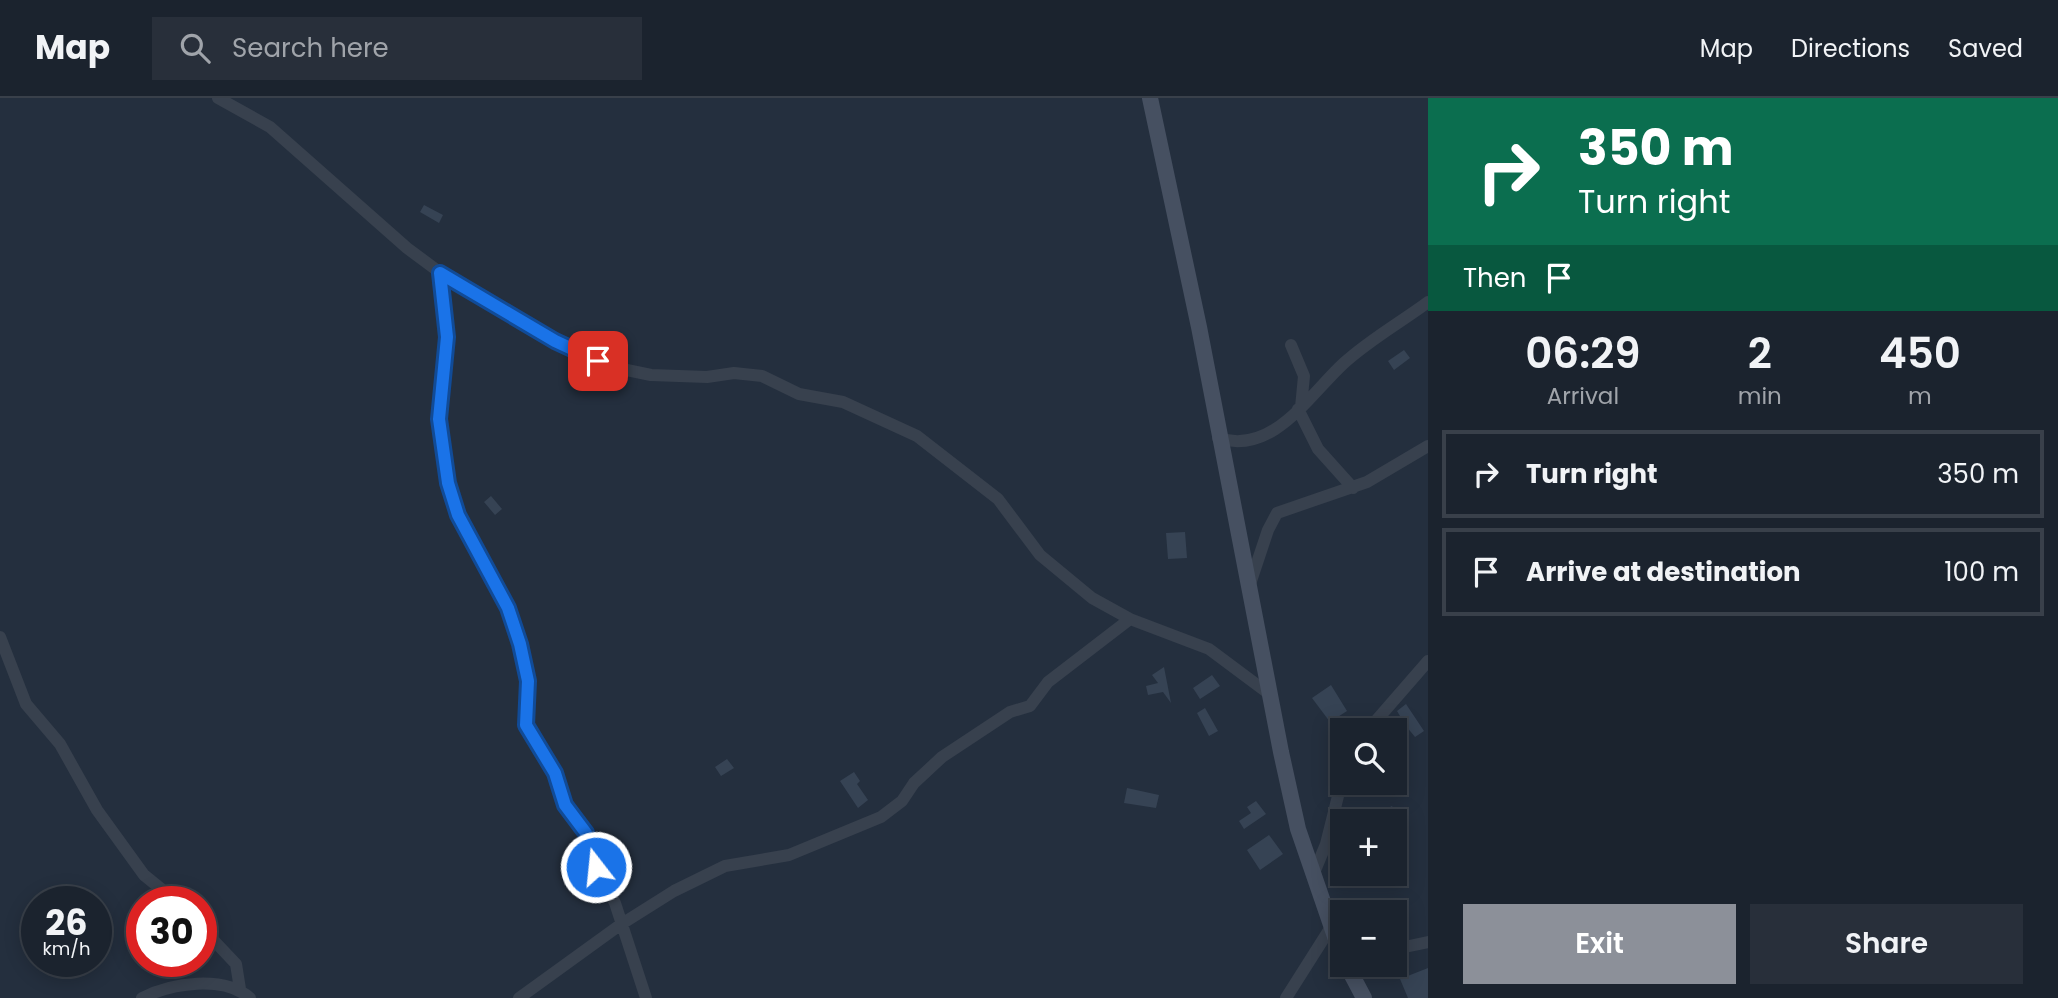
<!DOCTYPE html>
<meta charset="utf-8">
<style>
:root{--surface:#1b232e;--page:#282f3a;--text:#f1f3f6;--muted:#a0a4aa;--line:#39404a;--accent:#8c9099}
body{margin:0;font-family:Poppins,sans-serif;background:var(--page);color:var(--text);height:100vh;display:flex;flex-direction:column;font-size:26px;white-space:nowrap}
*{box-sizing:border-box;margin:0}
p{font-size:23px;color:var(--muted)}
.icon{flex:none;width:38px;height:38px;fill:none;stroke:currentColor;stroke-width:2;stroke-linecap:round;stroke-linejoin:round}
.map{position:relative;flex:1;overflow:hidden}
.panel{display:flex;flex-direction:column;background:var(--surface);width:630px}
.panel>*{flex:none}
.guide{background:#0b6e4f;color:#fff;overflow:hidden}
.buttons{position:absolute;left:1330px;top:620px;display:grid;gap:14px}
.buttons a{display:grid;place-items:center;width:77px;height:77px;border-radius:0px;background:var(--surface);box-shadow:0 4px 18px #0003,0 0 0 2px var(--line);font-size:35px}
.speed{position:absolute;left:21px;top:788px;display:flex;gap:14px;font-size:35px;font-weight:700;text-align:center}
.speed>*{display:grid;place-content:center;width:91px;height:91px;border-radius:50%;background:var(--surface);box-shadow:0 4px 18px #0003,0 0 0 2px var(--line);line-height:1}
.speed small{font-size:18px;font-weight:400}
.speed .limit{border:10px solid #d22;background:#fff;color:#111}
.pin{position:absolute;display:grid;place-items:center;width:60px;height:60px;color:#fff;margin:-30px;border-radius:14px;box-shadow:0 4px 10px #0006}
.me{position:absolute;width:77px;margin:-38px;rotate:344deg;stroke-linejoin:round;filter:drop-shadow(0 0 5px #0008)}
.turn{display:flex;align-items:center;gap:24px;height:147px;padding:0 35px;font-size:32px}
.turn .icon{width:91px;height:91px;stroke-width:2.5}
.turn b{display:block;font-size:49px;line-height:60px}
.then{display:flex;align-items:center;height:66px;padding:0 35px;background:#0003;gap:14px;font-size:26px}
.eta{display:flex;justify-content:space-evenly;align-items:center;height:119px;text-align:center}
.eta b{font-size:42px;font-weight:600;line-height:49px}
.action{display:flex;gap:14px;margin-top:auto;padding:14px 35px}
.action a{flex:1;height:80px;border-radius:0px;background:var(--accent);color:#fff;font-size:28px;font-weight:600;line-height:80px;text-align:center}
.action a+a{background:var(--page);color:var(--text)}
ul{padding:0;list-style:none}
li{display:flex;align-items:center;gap:21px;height:88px;margin:0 14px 10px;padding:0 21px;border:4px solid var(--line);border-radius:0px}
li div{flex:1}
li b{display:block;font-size:26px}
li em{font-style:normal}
header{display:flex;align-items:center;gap:42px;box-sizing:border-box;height:98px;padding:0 35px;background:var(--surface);border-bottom:2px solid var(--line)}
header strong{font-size:33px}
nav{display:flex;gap:38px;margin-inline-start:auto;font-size:24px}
.search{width:490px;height:63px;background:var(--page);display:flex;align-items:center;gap:18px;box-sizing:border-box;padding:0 24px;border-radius:0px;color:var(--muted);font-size:26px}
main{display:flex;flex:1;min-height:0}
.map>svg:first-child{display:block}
</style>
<header>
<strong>Map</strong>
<div class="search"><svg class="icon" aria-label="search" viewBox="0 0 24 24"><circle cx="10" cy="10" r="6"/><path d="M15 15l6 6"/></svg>Search here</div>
<nav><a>Map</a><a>Directions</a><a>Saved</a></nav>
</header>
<main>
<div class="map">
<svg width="1428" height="900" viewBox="0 0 1428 900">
<rect width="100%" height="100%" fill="#242f3e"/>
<path fill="#364354" d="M424 107 443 117 439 125 420 114Z
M1404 252 1410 260 1394 272 1388 263Z
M491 398 502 411 495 417 484 404Z
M1185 434 1187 460 1168 461 1166 435Z
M1164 569 1171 605 1163 594 1148 597 1146 588 1158 585 1152 577Z
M1212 577 1220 588 1200 601 1193 590Z
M1331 587 1347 613 1330 624 1312 600Z
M1406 606 1424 633 1415 639 1406 628 1399 633 1392 624 1400 618 1397 613Z
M1205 610 1218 633 1209 638 1197 615Z
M727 661 734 670 721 678 715 669Z
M854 674 860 683 857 686 868 702 858 710 840 683Z
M1127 690 1159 697 1156 710 1124 705Z
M1256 703 1266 716 1244 731 1239 723 1251 715 1247 709Z
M1392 708 1400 723H1364Z
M1269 737 1283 756 1260 772 1247 752Z
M1428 870V900H1408L1400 881Z"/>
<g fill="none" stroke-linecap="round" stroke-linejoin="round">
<path stroke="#38414e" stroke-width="12" d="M218 0 270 29 407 150 446 179 574 253 622 271 651 277 707 279 734 275 762 278 799 296 843 304 917 338 998 401 1040 457 1092 500 1130 521 1209 551 1268 595
M440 175 447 239 439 321 453 404 508 510 520 546 528 583 526 627 555 675 565 707 586 735 596 769 615 805 646 900
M1291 247 1304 278 1301 309
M1298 311 1318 351 1353 390
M1218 340C1273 358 1309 297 1344 265 1369 242 1401 224 1428 204
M1249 489 1268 432 1277 415 1367 384 1428 348
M0 539 26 606 60 646 97 712 144 777 176 803
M1368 632 1428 563
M1314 775 1326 746 1342 682
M201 829 236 866 240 891
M1395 851 1428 844
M142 900C172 885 223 877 250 900
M519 900 620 827 674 793 725 768 789 757 881 719 902 703 914 685 942 659 1010 614 1030 608 1048 584 1130 521
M1286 900 1331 829"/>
<path stroke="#465061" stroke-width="16" d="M1150 0 1199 229 1281 654 1298 731 1342 859
M1346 866 1364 900"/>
</g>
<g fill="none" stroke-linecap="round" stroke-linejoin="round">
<g stroke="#114b97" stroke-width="18">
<path id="route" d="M596 769 586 735 565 707 555 675 526 627 528 583 520 546 508 510 458 417 448 385 439 321 447 239 440 175 555 243 598 263"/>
</g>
<use href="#route" stroke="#1a73e8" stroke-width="12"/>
</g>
</svg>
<div class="buttons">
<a><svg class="icon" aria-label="search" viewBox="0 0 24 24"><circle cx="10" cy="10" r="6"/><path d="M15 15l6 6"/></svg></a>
<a>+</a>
<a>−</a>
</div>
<div class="speed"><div>26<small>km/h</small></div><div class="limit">30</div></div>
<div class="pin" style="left:598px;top:263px;background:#d93025"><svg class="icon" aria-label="arrive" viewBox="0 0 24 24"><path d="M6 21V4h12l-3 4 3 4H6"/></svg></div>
<svg class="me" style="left:596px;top:769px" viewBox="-20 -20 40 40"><circle r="17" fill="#1a73e8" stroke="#fff" stroke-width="3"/><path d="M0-11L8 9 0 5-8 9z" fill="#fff"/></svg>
</div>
<section class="panel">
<div class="guide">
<div class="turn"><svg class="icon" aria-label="right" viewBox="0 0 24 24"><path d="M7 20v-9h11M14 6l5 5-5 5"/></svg><div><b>350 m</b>Turn right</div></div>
<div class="then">Then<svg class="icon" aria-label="arrive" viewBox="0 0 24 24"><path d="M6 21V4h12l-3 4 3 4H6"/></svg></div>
</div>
<div class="eta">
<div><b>06:29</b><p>Arrival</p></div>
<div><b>2</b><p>min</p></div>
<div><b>450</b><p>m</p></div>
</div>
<ul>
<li><svg class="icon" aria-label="right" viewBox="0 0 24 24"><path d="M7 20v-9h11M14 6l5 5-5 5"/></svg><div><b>Turn right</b></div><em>350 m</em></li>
<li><svg class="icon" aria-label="arrive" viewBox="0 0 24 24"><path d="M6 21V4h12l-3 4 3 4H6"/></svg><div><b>Arrive at destination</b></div><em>100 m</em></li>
</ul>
<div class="action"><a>Exit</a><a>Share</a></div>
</section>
</main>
